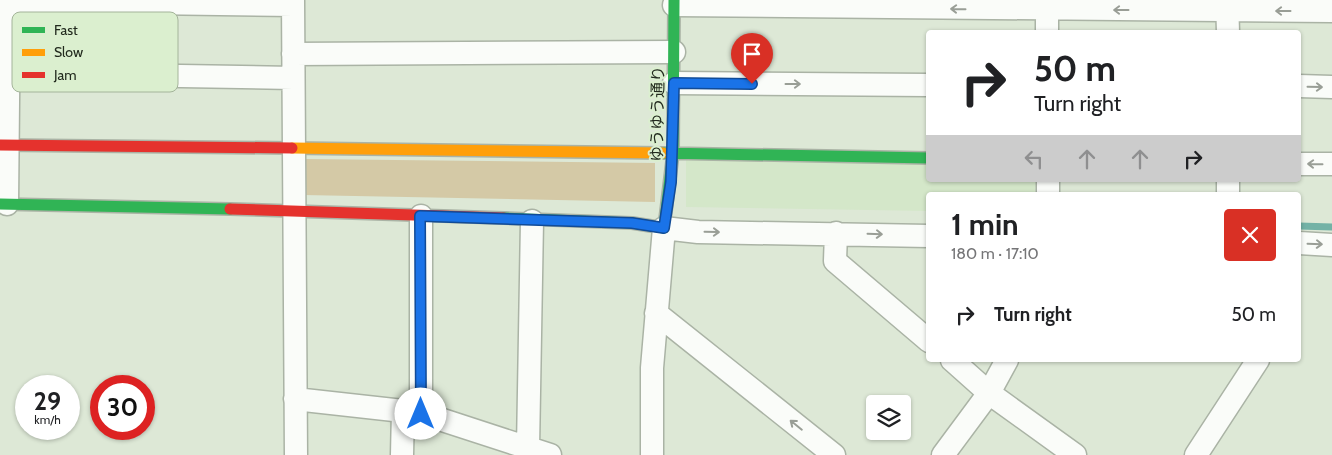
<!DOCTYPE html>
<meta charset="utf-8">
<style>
:root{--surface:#fff;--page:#f6f6f6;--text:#202124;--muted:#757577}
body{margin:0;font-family:Cabin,"Noto Sans JP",sans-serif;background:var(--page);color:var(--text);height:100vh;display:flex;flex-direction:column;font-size:19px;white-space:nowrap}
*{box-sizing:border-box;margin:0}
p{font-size:16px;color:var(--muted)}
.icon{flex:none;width:28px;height:28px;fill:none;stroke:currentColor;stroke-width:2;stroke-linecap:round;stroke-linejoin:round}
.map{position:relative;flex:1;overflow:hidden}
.side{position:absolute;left:926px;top:192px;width:375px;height:170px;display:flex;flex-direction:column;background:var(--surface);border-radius:5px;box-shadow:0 1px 4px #0004}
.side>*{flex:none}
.hud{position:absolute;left:926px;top:30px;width:375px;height:152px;border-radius:5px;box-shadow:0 1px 4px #0004;background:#fff;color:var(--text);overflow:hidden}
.buttons{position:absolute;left:866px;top:395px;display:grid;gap:10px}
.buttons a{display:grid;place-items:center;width:45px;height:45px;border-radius:5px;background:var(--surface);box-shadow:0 1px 4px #0004;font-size:25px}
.speed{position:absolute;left:15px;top:375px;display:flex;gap:10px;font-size:25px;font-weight:700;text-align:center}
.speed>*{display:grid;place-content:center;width:65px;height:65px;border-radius:50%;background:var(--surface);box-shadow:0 1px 4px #0004;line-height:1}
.speed small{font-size:12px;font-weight:400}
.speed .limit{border:8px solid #d22;background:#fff;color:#111}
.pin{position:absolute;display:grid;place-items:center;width:42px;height:42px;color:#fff;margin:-51px -21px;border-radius:50% 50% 50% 0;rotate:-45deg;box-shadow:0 0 5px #0007}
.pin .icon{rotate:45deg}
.me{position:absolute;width:55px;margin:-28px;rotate:0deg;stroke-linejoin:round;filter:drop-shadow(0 0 4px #0008)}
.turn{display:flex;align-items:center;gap:18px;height:105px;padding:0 25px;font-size:22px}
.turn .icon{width:65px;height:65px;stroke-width:2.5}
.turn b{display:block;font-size:35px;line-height:42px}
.lanes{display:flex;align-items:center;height:48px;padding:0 25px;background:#0003;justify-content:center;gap:25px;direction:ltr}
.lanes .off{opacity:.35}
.round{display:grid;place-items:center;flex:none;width:52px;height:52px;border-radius:5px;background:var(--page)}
.overview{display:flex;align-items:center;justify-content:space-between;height:85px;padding:0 25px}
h1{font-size:30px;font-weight:800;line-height:38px}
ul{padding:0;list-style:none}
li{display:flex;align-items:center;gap:15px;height:75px;padding:0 25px}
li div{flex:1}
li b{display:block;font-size:19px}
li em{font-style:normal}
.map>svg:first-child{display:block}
</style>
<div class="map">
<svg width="1332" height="455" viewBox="0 0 1332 455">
<rect width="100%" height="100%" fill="#dde8d6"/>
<path fill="#d4e7c9" d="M686 159 929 163V180H1036L1035 195H929V211L686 207Z"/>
<path fill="#d4c9a6" d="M303 159 655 163V202L303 195Z"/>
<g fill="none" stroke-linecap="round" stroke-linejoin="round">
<path stroke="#73b2a6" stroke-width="7" d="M1299 226 1332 227"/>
<g stroke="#aab3a5" stroke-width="25">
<path id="street" d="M293 0 296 455
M1047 0V32
M1227 0 1228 32
M0 1 293 5
M674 5 1332 11
M293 54 674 52
M0 73 293 78
M674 83 929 85
M1299 86 1332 87
M1299 164H1332
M1048 180V195
M1228 180V195
M7 204 9 0
M421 216V413
M836 233 835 261 929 341
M1299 243 1332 245
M656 313 834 455
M952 360 989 393 1075 455
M295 399 421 413 550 455
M528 448 532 221
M402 455 403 410
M652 455V368L664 228 698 232 929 236
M943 455 989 393 1007 360
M1196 455 1258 360"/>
</g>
<g stroke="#aab3a5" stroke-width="14">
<path id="fast" d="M663 153 929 158
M0 204 230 209
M504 218 632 223 664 228 673 153 674 0"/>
</g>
<g stroke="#aab3a5" stroke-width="14">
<path id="slow" d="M292 148 663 153"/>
</g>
<g stroke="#aab3a5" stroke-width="14">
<path id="jam" d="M0 145 292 148
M230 209 504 218"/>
</g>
<use href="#street" stroke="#fafcf9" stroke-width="22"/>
<use href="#fast" stroke="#30b455" stroke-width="11"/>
<use href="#slow" stroke="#ff9f0a" stroke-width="11"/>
<use href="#jam" stroke="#e5322d" stroke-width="11"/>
</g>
<defs><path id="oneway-shaft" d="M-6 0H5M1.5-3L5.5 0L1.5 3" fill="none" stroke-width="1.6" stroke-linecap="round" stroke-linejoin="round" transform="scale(1.25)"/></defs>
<g stroke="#999e96">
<use href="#oneway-shaft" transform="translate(958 9) rotate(-179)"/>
<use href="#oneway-shaft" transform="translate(1121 10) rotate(-180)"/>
<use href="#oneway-shaft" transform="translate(1283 11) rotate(-180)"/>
<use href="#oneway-shaft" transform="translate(793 84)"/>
<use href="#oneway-shaft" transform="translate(1315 87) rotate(1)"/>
<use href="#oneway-shaft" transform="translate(1315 164) rotate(-179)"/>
<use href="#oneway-shaft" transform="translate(712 232) rotate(1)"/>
<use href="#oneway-shaft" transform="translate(875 234) rotate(2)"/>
<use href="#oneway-shaft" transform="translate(1315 244) rotate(2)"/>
<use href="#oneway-shaft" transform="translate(796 425) rotate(-141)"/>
</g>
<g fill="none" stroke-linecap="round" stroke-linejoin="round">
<g stroke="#114b97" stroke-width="12">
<path id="route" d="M421 414 420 216 632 223 664 228 671 182 674 83 752 84"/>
</g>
<use href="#route" stroke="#1a73e8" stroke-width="9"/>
</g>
<g text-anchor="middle" stroke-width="4" stroke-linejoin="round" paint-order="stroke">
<g font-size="16" fill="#222a1e" stroke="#dbefcf">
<text transform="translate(657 114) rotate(-89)" y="6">ゆうゆう通り</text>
</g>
</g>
<rect x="12" y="12" width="166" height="80" rx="8" fill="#dbefcf" stroke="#a4b49a" stroke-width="1"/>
<rect x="22" y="27" width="23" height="6" fill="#30b455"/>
<rect x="22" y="49" width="23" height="7" fill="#ff9f0a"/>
<rect x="22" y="72" width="23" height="6" fill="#e5322d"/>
<g font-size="14" fill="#222a1e">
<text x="54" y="35">Fast</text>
<text x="54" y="57">Slow</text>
<text x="54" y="80">Jam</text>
</g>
</svg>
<div class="buttons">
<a><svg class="icon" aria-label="layers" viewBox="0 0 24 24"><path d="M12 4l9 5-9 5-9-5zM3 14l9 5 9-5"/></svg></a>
</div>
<div class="speed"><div>29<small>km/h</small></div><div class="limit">30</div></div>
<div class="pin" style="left:752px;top:84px;background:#d93025"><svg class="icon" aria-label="arrive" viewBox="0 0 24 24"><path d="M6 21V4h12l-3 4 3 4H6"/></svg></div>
<svg class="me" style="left:421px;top:414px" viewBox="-20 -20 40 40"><circle r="19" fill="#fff"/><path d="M0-13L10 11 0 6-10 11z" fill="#1a73e8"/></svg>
<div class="hud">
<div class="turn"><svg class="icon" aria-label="right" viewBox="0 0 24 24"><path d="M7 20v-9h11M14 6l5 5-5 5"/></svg><div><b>50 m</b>Turn right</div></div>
<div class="lanes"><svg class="icon off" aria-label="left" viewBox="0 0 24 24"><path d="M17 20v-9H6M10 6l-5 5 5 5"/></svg><svg class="icon off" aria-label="ahead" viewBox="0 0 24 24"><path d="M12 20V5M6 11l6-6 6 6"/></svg><svg class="icon off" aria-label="ahead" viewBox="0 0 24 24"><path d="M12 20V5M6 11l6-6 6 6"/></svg><svg class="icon" aria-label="right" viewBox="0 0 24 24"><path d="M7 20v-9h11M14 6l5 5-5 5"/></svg></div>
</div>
<section class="side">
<div class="overview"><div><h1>1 min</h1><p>180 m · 17:10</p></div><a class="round" style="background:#d93025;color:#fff"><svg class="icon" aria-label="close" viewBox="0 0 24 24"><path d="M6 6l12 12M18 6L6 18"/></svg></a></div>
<ul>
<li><svg class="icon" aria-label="right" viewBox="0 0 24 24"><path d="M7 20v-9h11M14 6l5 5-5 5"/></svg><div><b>Turn right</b></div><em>50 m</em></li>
</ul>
</section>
</div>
